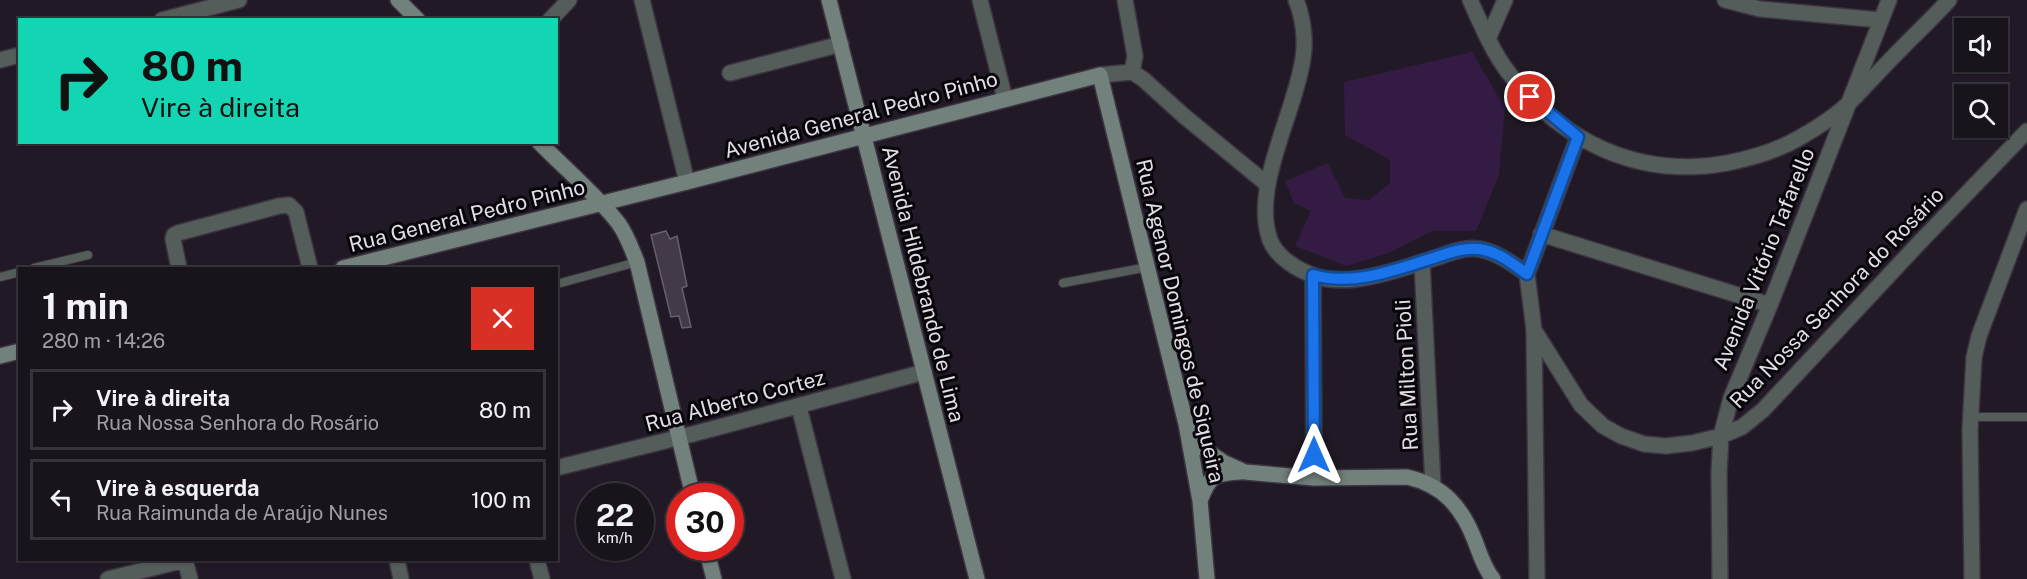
<!DOCTYPE html>
<html lang="pt">
<meta charset="utf-8">
<style>
:root{--surface:#19141c;--page:#221d25;--text:#f1f3f6;--muted:#9f9ea3;--line:#37333b}
body{margin:0;font-family:"Public Sans",sans-serif;background:var(--page);color:var(--text);height:100vh;display:flex;flex-direction:column;font-size:22px;white-space:nowrap}
*{box-sizing:border-box;margin:0}
p{font-size:20px;color:var(--muted)}
.icon{flex:none;width:33px;height:33px;fill:none;stroke:currentColor;stroke-width:2;stroke-linecap:round;stroke-linejoin:round}
.map{position:relative;flex:1;overflow:hidden}
.drawer{position:absolute;left:18px;top:267px;width:540px;height:294px;display:flex;flex-direction:column;background:var(--surface);border-radius:0px;box-shadow:0 2px 4px #0004,0 0 0 2px var(--line)}
.drawer>*{flex:none}
.top-card{position:absolute;left:18px;top:18px;width:540px;height:126px;border-radius:0px;box-shadow:0 2px 4px #0004,0 0 0 2px var(--line);background:#14d5b3;color:#111;overflow:hidden}
.fabs{position:absolute;left:1954px;top:18px;display:grid;gap:12px}
.fabs a{display:grid;place-items:center;width:54px;height:54px;border-radius:0px;background:var(--surface);box-shadow:0 2px 4px #0004,0 0 0 2px var(--line);font-size:30px}
.speed{position:absolute;left:576px;top:483px;display:flex;gap:12px;font-size:30px;font-weight:700;text-align:center}
.speed>*{display:grid;place-content:center;width:78px;height:78px;border-radius:50%;background:var(--surface);box-shadow:0 2px 4px #0004,0 0 0 2px var(--line);line-height:1}
.speed small{font-size:15px;font-weight:400}
.speed .limit{border:9px solid #d22;background:#fff;color:#111}
.pin{position:absolute;display:grid;place-items:center;width:51px;height:51px;color:#fff;margin:-26px;border:3px solid #fff;border-radius:50%;box-shadow:0 2px 6px #0007}
.me{position:absolute;width:66px;margin:-33px;rotate:0deg;stroke-linejoin:round;filter:drop-shadow(0 0 4px #0008)}
.turn{display:flex;align-items:center;gap:21px;height:126px;padding:0 24px;font-size:27px}
.turn .icon{width:78px;height:78px;stroke-width:2.5}
.turn b{display:block;font-size:42px;line-height:51px}
.round{display:grid;place-items:center;flex:none;width:63px;height:63px;border-radius:0px;background:var(--page)}
.summary{display:flex;align-items:center;justify-content:space-between;height:102px;padding:0 24px}
h1{font-size:36px;font-weight:700;line-height:45px}
ul{padding:0;list-style:none}
li{display:flex;align-items:center;gap:18px;height:81px;margin:0 12px 9px;padding:0 12px;border:3px solid var(--line);border-radius:0px}
li div{flex:1}
li b{display:block;font-size:22px}
li em{font-style:normal}
.map>svg:first-child{display:block}
</style>
<div class="map">
<svg width="2027" height="579" viewBox="0 0 2027 579">
<rect width="100%" height="100%" fill="#211a26"/>
<path fill="#341b43" d="M1472 52 1505 108 1499 175 1476 231H1432L1391 252 1347 266 1295 246 1311 211 1294 203 1285 181 1328 163 1345 198 1369 200 1390 183V160L1345 135 1344 82Z"/>
<path fill="#423a48" stroke="#675f6e" stroke-width="1.5" d="M666 231 670 239 677 236 687 286 682 288 691 327 682 328 679 316 671 317 651 235Z"/>
<g fill="none" stroke-linecap="round" stroke-linejoin="round">
<g stroke="#3c3541" stroke-width="10">
<path id="lane" d="M34 268 88 255
M0 277 20 272
M1063 283 1148 267
M557 284 637 262
M1971 417H2027"/>
</g>
<g stroke="#3c3541" stroke-width="18">
<path id="street" d="M642 0 687 182
M980 0 1005 99
M1125 0 1135 56 1132 72
M1296 0C1303 17 1306 40 1303 58 1296 111 1251 187 1270 240 1277 258 1298 270 1315 276 1351 288 1400 269 1435 258 1450 253 1464 247 1479 249 1497 252 1513 264 1527 274L1534 330 1581 405 1603 426 1621 436 1644 444 1666 446 1692 443 1721 436 1742 427 1763 410 1920 242 2027 131
M1470 0C1481 24 1492 51 1508 72 1562 142 1638 179 1727 163 1752 158 1777 151 1799 138 1815 129 1838 114 1851 101 1866 86 1880 70 1895 55 1913 36 1932 19 1949 0
M1725 0 1760 9 1880 20
M162 20 239 0
M550 20 569 0
M1488 39 1505 0
M0 60 20 55
M1132 72 1143 79 1184 116 1268 185
M730 73 841 44
M1100 75 1132 72
M1541 234 1770 305
M1422 262 1433 486
M179 268 173 239 174 235 178 233 279 206 289 205 296 212 310 268
M1527 274 1578 137
M1313 275 1314 478
M1534 330 1537 579
M799 407 843 579
M556 468 693 434 924 372
M185 560 190 579
M397 560 401 579
M537 560 542 579
M108 579 185 560
M1720 579 1719 472 1721 436 1731 398 1770 305 1889 0
M1972 579 1970 429 1974 357 1979 336 2027 209"/>
</g>
<g stroke="#3c3541" stroke-width="18">
<path id="secondary" d="M398 0 418 20
M829 0 977 579
M539 142C564 168 598 196 619 224 627 235 632 250 637 262L693 496
M343 268 687 182 1100 75 1186 424 1200 501 1207 579
M0 356 20 351
M1189 429 1204 449 1223 462 1245 472 1314 478 1407 477C1443 485 1462 507 1475 541 1480 554 1484 568 1493 579
M1200 501C1209 476 1214 473 1241 472
M706 548 714 579"/>
</g>
<use href="#lane" stroke="#545d5a" stroke-width="8"/>
<use href="#street" stroke="#545d5a" stroke-width="15"/>
<use href="#secondary" stroke="#73817d" stroke-width="15"/>
</g>
<g fill="none" stroke-linecap="round" stroke-linejoin="round">
<g stroke="#114b97" stroke-width="15">
<path id="route" d="M1314 455 1313 275C1352 286 1393 271 1430 259 1446 254 1462 247 1479 249 1497 251 1513 264 1527 274L1578 137 1530 97"/>
</g>
<use href="#route" stroke="#1a73e8" stroke-width="10"/>
</g>
<g text-anchor="middle" stroke-width="6" stroke-linejoin="round" paint-order="stroke">
<g font-size="21" fill="#e3dee6" stroke="#09060b">
<text transform="translate(861 115) rotate(-15)" y="7">Avenida General Pedro Pinho</text>
<text transform="translate(467 216) rotate(-14)" y="7">Rua General Pedro Pinho</text>
<text transform="translate(1764 259) rotate(-68)" y="7">Avenida Vitório Tafarello</text>
<text transform="translate(923 284) rotate(76)" y="7">Avenida Hildebrando de Lima</text>
<text transform="translate(1837 298) rotate(-46)" y="7">Rua Nossa Senhora do Rosário</text>
<text transform="translate(1180 321) rotate(77)" y="7">Rua Agenor Domingos de Siqueira</text>
<text transform="translate(1407 375) rotate(-93)" y="7">Rua Milton Pioli</text>
<text transform="translate(735 401) rotate(-15)" y="7">Rua Alberto Cortez</text>
</g>
</g>
</svg>
<div class="fabs">
<a><svg class="icon" aria-label="sound" viewBox="0 0 24 24"><path d="M4 9h4l5-4v14l-5-4H4zM17 9q2 3 0 6"/></svg></a>
<a><svg class="icon" aria-label="search" viewBox="0 0 24 24"><circle cx="10" cy="10" r="6"/><path d="M15 15l6 6"/></svg></a>
</div>
<div class="speed"><div>22<small>km/h</small></div><div class="limit">30</div></div>
<div class="pin" style="left:1530px;top:97px;background:#d93025"><svg class="icon" aria-label="arrive" viewBox="0 0 24 24"><path d="M6 21V4h12l-3 4 3 4H6"/></svg></div>
<svg class="me" style="left:1314px;top:455px" viewBox="-20 -20 40 40"><path d="M0-17L14 15 0 8-14 15z" fill="#1a73e8" stroke="#fff" stroke-width="4"/></svg>
<div class="top-card">
<div class="turn"><svg class="icon" aria-label="right" viewBox="0 0 24 24"><path d="M7 20v-9h11M14 6l5 5-5 5"/></svg><div><b>80 m</b>Vire à direita</div></div>
</div>
<section class="drawer">
<div class="summary"><div><h1>1 min</h1><p>280 m · 14:26</p></div><a class="round" style="background:#d93025;color:#fff"><svg class="icon" aria-label="close" viewBox="0 0 24 24"><path d="M6 6l12 12M18 6L6 18"/></svg></a></div>
<ul>
<li><svg class="icon" aria-label="right" viewBox="0 0 24 24"><path d="M7 20v-9h11M14 6l5 5-5 5"/></svg><div><b>Vire à direita</b><p>Rua Nossa Senhora do Rosário</p></div><em>80 m</em></li>
<li><svg class="icon" aria-label="left" viewBox="0 0 24 24"><path d="M17 20v-9H6M10 6l-5 5 5 5"/></svg><div><b>Vire à esquerda</b><p>Rua Raimunda de Araújo Nunes</p></div><em>100 m</em></li>
</ul>
</section>
</div>
